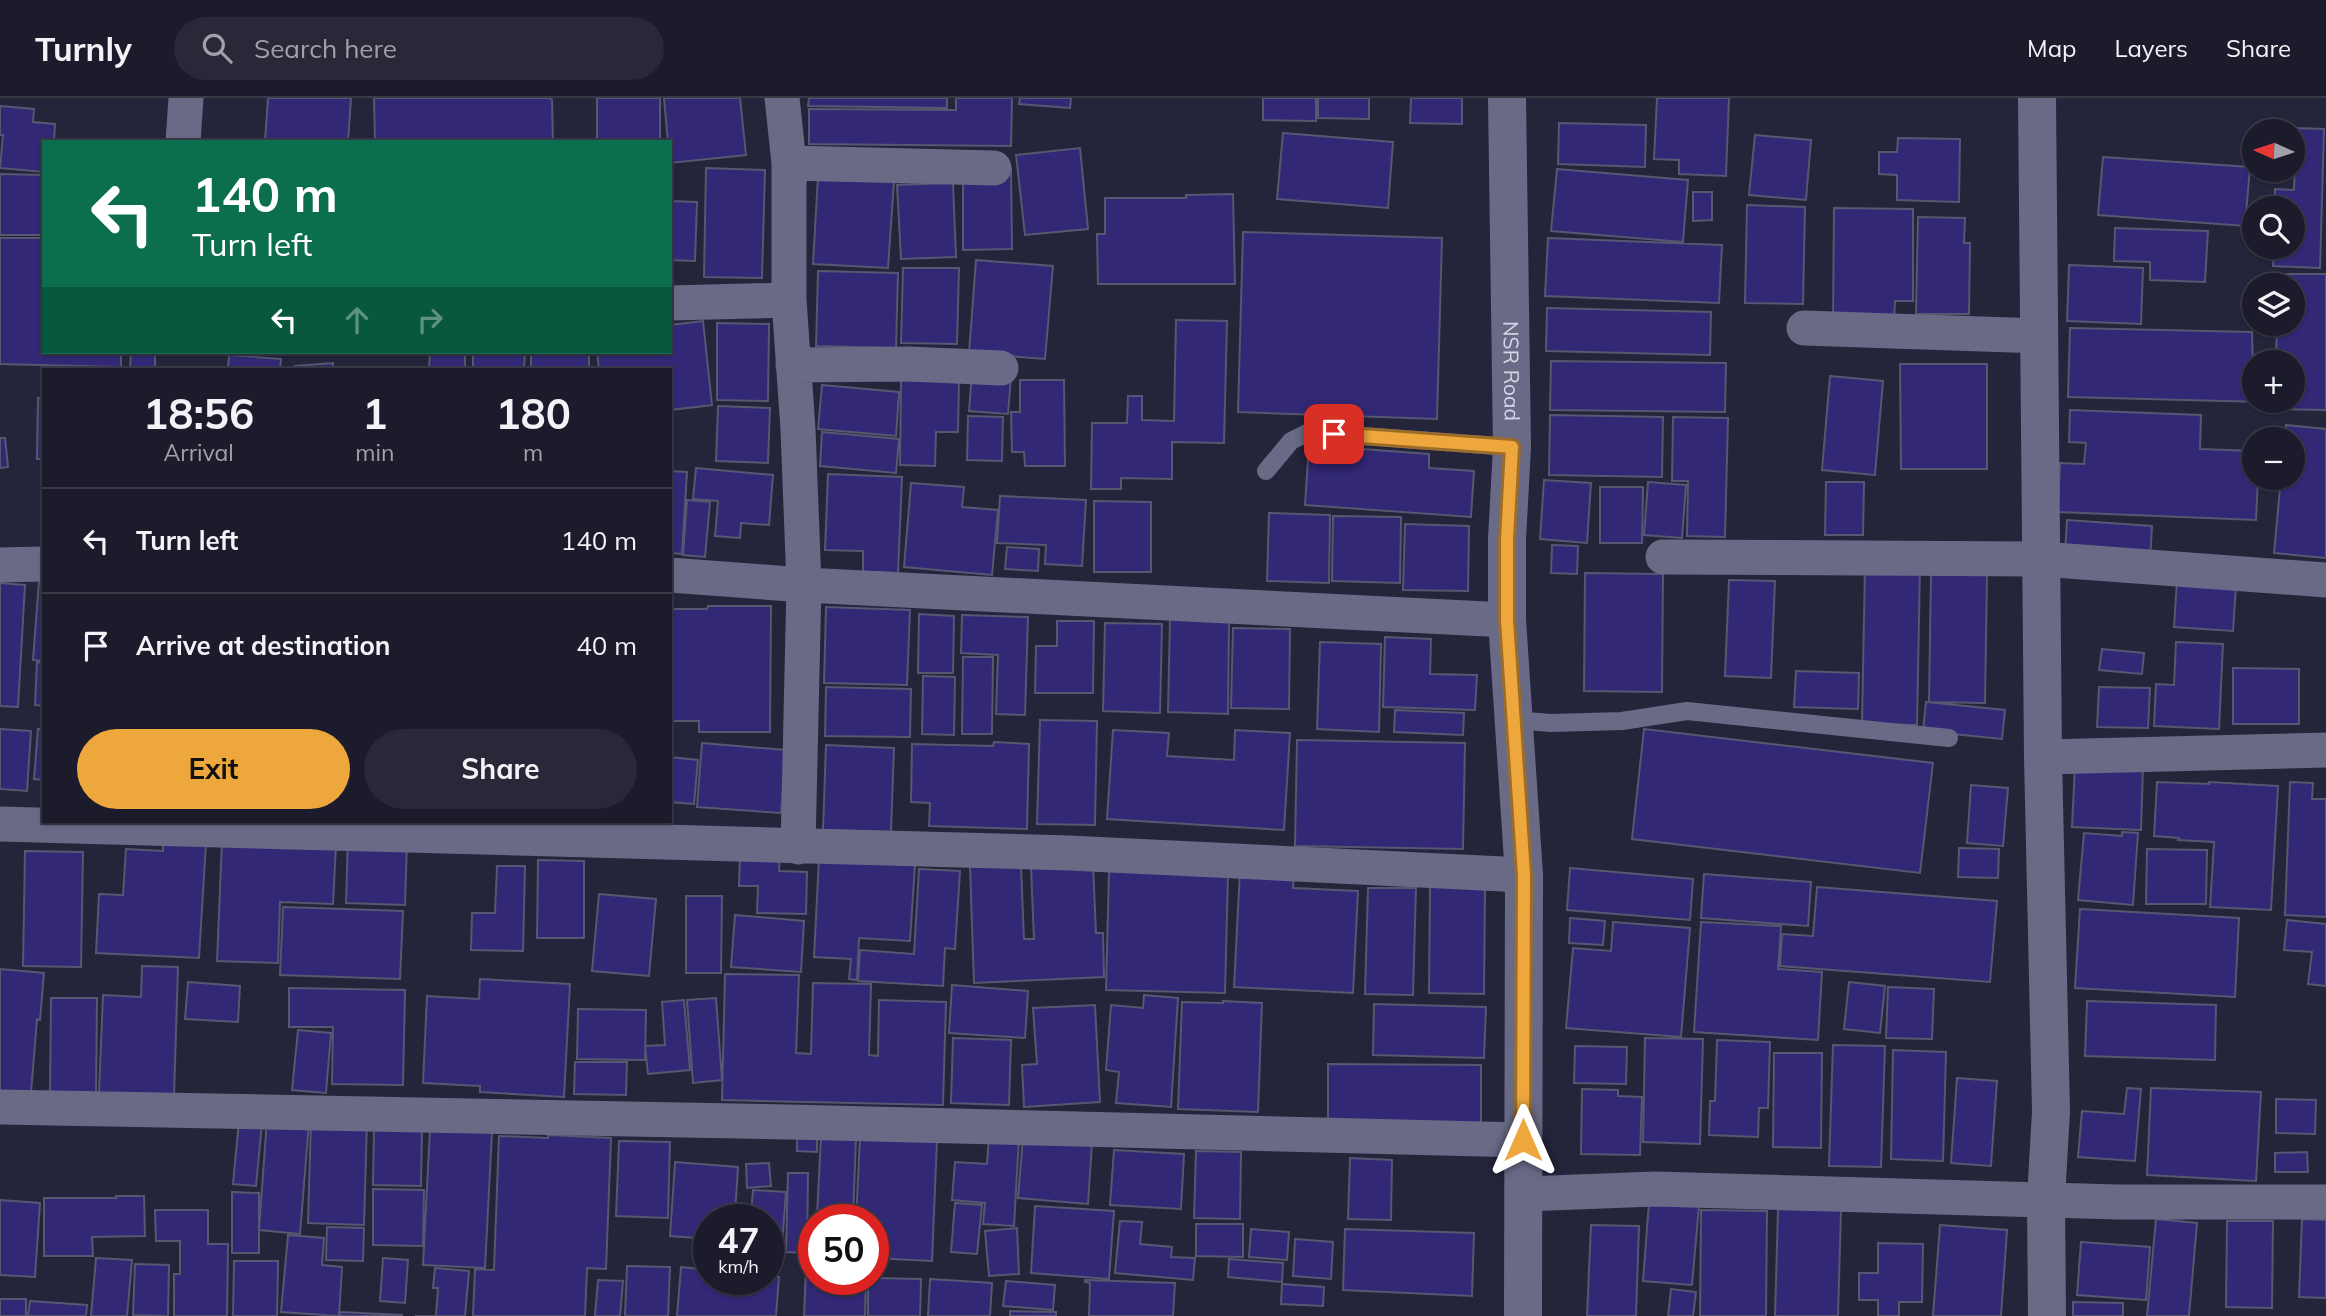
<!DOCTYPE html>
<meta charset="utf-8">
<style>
:root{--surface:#1b1b2c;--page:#282838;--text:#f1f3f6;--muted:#a0a1a9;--line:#393948;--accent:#eea73d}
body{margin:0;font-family:Mulish,sans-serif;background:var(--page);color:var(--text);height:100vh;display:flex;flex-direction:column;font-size:26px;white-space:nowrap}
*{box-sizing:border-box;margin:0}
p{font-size:23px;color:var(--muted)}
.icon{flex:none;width:38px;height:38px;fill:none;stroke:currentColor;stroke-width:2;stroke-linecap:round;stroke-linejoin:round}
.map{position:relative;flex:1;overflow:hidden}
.panel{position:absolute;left:42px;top:270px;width:630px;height:455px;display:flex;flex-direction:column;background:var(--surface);border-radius:0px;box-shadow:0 2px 5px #0004,0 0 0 2px var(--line)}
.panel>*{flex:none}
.banner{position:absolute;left:42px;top:42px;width:630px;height:214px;border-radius:0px;box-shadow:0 2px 5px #0004,0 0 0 2px var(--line);background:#0b6e4f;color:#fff;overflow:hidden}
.needle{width:46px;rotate:273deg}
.fabs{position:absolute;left:2242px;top:21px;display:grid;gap:14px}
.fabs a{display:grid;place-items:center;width:63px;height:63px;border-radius:50%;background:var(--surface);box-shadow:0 2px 5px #0004,0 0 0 2px var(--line);font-size:35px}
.speed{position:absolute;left:693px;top:1106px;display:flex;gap:14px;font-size:35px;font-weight:700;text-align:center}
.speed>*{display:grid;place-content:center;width:91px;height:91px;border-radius:50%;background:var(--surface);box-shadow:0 2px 5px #0004,0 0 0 2px var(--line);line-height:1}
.speed small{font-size:18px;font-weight:400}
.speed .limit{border:10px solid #d22;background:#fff;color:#111}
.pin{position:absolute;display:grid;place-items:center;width:60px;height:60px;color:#fff;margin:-30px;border-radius:14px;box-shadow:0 4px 10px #0006}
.me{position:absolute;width:77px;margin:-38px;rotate:0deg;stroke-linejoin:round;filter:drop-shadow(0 0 5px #0008)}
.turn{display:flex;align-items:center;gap:24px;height:147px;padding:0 35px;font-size:32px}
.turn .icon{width:91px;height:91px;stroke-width:2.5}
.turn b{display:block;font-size:49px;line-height:60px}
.lanes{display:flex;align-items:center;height:66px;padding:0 35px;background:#0003;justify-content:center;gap:35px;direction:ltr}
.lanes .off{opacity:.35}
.eta{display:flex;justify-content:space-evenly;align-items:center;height:119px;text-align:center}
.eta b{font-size:42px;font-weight:700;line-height:49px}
.primary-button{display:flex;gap:14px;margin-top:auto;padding:14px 35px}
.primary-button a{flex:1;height:80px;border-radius:42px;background:var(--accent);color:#111;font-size:28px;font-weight:700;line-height:80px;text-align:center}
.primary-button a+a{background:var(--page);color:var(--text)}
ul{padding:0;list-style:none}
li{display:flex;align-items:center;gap:21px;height:105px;padding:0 35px;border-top:2px solid var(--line)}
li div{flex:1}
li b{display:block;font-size:26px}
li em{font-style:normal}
header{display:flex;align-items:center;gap:42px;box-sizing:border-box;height:98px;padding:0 35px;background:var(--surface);border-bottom:2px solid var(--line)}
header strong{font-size:33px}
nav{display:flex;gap:38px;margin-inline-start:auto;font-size:24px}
.search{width:490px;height:63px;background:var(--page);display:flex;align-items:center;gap:18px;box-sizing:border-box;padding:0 24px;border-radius:38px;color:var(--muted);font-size:26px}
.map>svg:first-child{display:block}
</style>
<header>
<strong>Turnly</strong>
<div class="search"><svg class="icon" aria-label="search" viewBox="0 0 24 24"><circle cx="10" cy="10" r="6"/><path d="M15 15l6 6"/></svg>Search here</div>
<nav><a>Map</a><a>Layers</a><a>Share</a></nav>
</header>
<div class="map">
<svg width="2326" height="1218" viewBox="0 0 2326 1218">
<rect width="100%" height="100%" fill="#24243b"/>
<path fill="#322876" stroke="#565771" stroke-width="2" d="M268 0H351L348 44H265Z
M374 0H549L552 2 553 44H375Z
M597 0H660V44H597Z
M664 0H740L746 57 670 65V44H668Z
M809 0H947V10L808 8Z
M956 0H1012L1011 48 809 46V11L956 12Z
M1020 0H1071L1070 10 1019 6Z
M1263 0H1316V23L1263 22Z
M1318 0H1369V21L1318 20Z
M1411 0H1462V26L1410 25Z
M1657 0H1729L1726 78 1679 76V62L1654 61Z
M0 8 34 11 33 24 55 26 54 44H44V74L0 70 3 37H0Z
M1559 25 1646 27 1645 69 1558 66Z
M2296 30 2324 31 2320 170 2273 168 2274 149H2292V110H2275V91L2294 92Z
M1283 35 1393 44 1388 110 1277 101Z
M1755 37 1811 42 1806 102 1749 97Z
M1898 40 1960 41 1959 104 1897 102V77L1879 76V54H1897Z
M1080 50 1088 131 1025 137 1016 57Z
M2103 59 2250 69 2245 128 2098 117Z
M706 70 765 72 762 180 704 179Z
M963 71H1011L1012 151 963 152Z
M1557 71 1688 82 1683 144 1551 133Z
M0 76 44 77V137H0Z
M818 78 894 83 888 170 813 166Z
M953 85 956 159 901 161 897 87Z
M1693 94H1712V122L1693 123Z
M1233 96 1235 186H1098L1097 136H1105V100H1186V97Z
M670 103 697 104 695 163 670 162Z
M1747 107 1805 109 1803 206 1745 205Z
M1834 110 1913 111V203H1895L1894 222 1833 221Z
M1918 119 1965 120 1964 145H1970L1969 216H1916Z
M2115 130 2208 133 2205 184 2150 182V164L2114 163Z
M1243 134 1442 140 1437 321 1238 314Z
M0 140H44V254H121V269L0 266Z
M1548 140 1722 147 1719 205 1545 198Z
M976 162 1053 168 1045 261 969 255Z
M2069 167 2143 170 2141 226 2067 223Z
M903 170H959L957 246 901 245Z
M818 173 898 175 896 250 816 248Z
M2277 176H2326V312L2276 311V303H2292V264H2276L2277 226H2292V187H2277Z
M1547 210 1711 214 1710 257 1546 253Z
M1176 222 1227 223 1224 345 1172 344V381L1121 380V391H1091L1092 325H1127L1128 298H1142V322L1174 323Z
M703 223 712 307 670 312V271H599L597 254H670V227Z
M717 225 769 226 768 303 717 302Z
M2070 230 2252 234 2254 303 2264 304 2068 299Z
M131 254H155V271H130Z
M430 254H465V271H429Z
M473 254H525L524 271H473Z
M531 254H589V271H531Z
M229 257 281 261 280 271H228Z
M1551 263 1726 265 1725 314 1550 312Z
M333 265V271H296L295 268Z
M1900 266H1987V371H1901Z
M972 276 1011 279 1008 316 969 313Z
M1830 278 1883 283 1875 377 1822 372Z
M901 281 959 282 958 334H936L935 368 900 367Z
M1020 282H1064L1065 368H1025L1024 354H1012L1011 314H1020Z
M822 287 899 294 896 338 818 331Z
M38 300H44V361H37Z
M718 308 770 310 768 365 716 363Z
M2070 312 2201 317 2200 351 2254 353V380H2258L2256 422 2058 414 2060 365 2084 366 2086 345 2069 344Z
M1550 317 1663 319 1662 379 1549 377Z
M968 318 1003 319 1002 363 967 362Z
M1673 319 1728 320 1725 439 1687 438 1688 383H1672Z
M2286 327 2326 331V460L2274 455 2281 380H2292V341H2285Z
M822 334 899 341 896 375 820 368Z
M0 340H5L8 369 0 370Z
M1309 347 1429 356V370L1474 373 1471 419 1305 407Z
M696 370 773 377 769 427 741 425 740 440 715 438 718 403 693 401Z
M670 373 687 374 682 456 670 455Z
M828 376 902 379 898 475 863 474V453L825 452Z
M1544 382 1591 385 1587 445 1540 441Z
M1648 384 1686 387 1682 440 1644 437Z
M1826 384H1864L1863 437H1825Z
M911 385 964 389 962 409 998 412 992 477 904 469Z
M1600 389H1643L1642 445H1600Z
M1000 398 1086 402 1082 468 1045 466 1046 447 997 445Z
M687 402 710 404 705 459 683 457Z
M1094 403 1151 404V474H1094Z
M1269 415 1330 417 1329 485 1267 483Z
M1333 418 1401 419 1400 485 1332 483Z
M2067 422 2152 428 2150 463 2065 456Z
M1405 426 1469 428 1468 493 1403 492Z
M1552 447 1578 448 1577 476 1551 475Z
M1007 449 1039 451 1038 473 1005 471Z
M1865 467 1920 468 1917 627 1862 626Z
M1585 475 1663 476 1662 594 1584 593Z
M1931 475 1987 476 1985 605 1929 604Z
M1729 482 1775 483 1771 580 1725 578Z
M39 483H44V563L33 562Z
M2177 483 2236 488 2233 533 2174 529Z
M0 485 25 487 18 609 0 608Z
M708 508H771L770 634H699V623H670V511H707Z
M826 509 910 512 907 587 824 585Z
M919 516 954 518 953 575H918Z
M962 517 1028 519 1025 617 996 616 998 557 961 555Z
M1170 520 1229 521 1228 616 1168 614Z
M1057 523H1094L1093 595H1035L1036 548H1057Z
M1105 525 1162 526 1160 615 1103 613Z
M1233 530 1290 531 1289 611 1231 610Z
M1385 539 1431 541 1430 576 1477 577 1475 612 1383 609Z
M1320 544 1381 546 1379 634 1317 631Z
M2176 544 2223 546 2219 631 2154 628 2156 586 2174 587Z
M2102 551 2144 555 2142 576 2099 572Z
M963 559H993L992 636H962Z
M37 564 44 565V608L35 607Z
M2233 570 2299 571V626H2233Z
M1796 573 1859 575 1858 611 1794 609Z
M923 578 955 579 954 637 922 636Z
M826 589 911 591 910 639 825 638Z
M2099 589 2150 590 2148 630 2097 629Z
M1926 604 2005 612 2002 641 1923 633Z
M1395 612 1464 615 1463 637 1394 634Z
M1040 622 1097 623 1095 727 1037 726Z
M0 631 31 633 27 693 0 691Z
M38 631H44V682L34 681Z
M1644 631 1933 665 1920 775 1632 741Z
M1113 632 1169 635 1167 658 1234 662 1235 632 1290 635 1284 732 1107 721Z
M1297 642 1465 645 1463 751 1295 748Z
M994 644 1029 646 1027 731 929 728 930 705 911 704 912 646 993 648Z
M702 645 786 652 781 715 697 709Z
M826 647 894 650 891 734 823 732Z
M670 659 698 662 694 706 670 704Z
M2075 667 2143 669 2141 732 2072 729Z
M2157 684 2209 686V684L2278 688 2271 812 2210 809 2214 744 2178 742 2179 740 2154 738Z
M2290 684 2313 685 2312 701H2326V819L2285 817Z
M1971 687 2008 690 2003 748 1967 745Z
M2122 734 2138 735 2133 807 2078 802 2084 735 2122 738Z
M348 740 407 743 405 807 346 805Z
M163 743 206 745 199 860 96 855 99 796 123 797 126 751 163 753Z
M222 743 336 747 333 806 280 804 278 865 217 863Z
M1959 750 1999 751 1998 780 1958 779Z
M2147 751 2207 752 2206 806H2146Z
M25 753 83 754 81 869 23 868Z
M740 755 780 756 779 773 807 774 806 816 757 815 758 788H739Z
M819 760 915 766 910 843 859 840 857 882 849 881 851 861 814 859Z
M538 762 584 763V840H537Z
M1093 766 1096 835H1103L1104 879 974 885 970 769 1021 768 1024 841H1034L1031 769Z
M497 768H525L523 853 471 852 472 815H495Z
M1570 770 1693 781 1690 822 1567 812Z
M919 771 960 773 955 851 945 850 943 888 858 883 860 852 914 856Z
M1240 772 1294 775 1293 790 1358 793 1353 895 1234 889Z
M1109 773 1228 776 1225 895 1106 892Z
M1704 776 1811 784 1808 828 1701 820Z
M1430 788 1485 789 1484 896 1429 895Z
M1817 789 1997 803 1990 884 1780 868 1782 836 1813 838Z
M1368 790H1416L1413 897 1365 896Z
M599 796 656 801 649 878 592 873Z
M686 798H722L721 875H686Z
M283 809 403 813 400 881 280 877Z
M2080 811 2239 820 2235 899 2075 890Z
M735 817 804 823 801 874 731 869Z
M1570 820 1605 823 1603 847 1569 845Z
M2287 822 2326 826V888L2308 886 2312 854 2284 852Z
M1613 824 1690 830 1681 939 1566 930 1573 850 1611 853Z
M1701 824 1781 828 1778 871 1822 874 1818 942 1694 934Z
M142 868 178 869 174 998 99 995 103 897 141 899Z
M0 871 44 875 40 922 37 921 31 995 0 993Z
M725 876 799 877 796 955 811 956 813 885 871 886 869 957 878 958 879 902 946 904 943 1007 722 1002Z
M480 881 570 886 564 999 480 994V988L423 985 427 898 479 901Z
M188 884 240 888 238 924 185 921Z
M1849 884 1885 888 1880 935 1844 931Z
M952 887 1028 893 1025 940 949 935Z
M1888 889 1934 891 1932 941 1886 940Z
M289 890 405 892 403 987 332 986 333 929H289Z
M1144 897 1178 900 1171 1009 1116 1005 1119 974 1106 972 1111 907 1143 910Z
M51 900H97L96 996H50Z
M716 900 722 982 693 985 687 902Z
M684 902 690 972 648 976 645 948 665 947 662 904Z
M1223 903 1262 905 1258 1014 1178 1011 1182 904 1223 905Z
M2087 903 2216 907 2215 962 2085 958Z
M1374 906 1486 909 1484 960 1373 957Z
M1095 907 1100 1004 1024 1009 1022 967 1037 966 1033 910Z
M578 911 646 912 645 962 577 961Z
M298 932 331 935 326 995 292 992Z
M953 940 1011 942 1009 1007 951 1005Z
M1645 940 1703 941 1700 1046 1643 1044Z
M1717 942 1770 944 1768 1010H1759L1758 1039 1709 1037 1710 1003H1715Z
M1833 947 1885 948 1881 1069 1829 1068Z
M1575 948 1627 949 1626 986 1574 985Z
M1893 952 1946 954 1943 1063 1891 1061Z
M1774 955H1822L1821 1050 1773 1049Z
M575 964H627L626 997 574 996Z
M1328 966 1481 967V1028L1328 1027Z
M1957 980 1997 983 1991 1068 1951 1065Z
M2127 990 2141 991 2135 1063 2078 1059 2082 1013 2124 1016Z
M2151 990 2261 994 2256 1083 2147 1077Z
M1582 991 1618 992V998L1642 999 1640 1057 1581 1056Z
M2276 1001 2316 1002 2315 1036 2276 1035Z
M267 1021 309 1024 300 1136 259 1132Z
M311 1022 367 1023 364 1127 308 1125Z
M239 1023 262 1025 256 1088 233 1086Z
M374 1030 422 1031 421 1088 373 1087Z
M430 1031 492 1034 485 1170 423 1167Z
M797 1034H817V1054L797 1053Z
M548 1037 611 1040 606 1171 587 1170 585 1218H473L475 1171 494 1172 499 1038 548 1040Z
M989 1038 1019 1040 1014 1128 983 1126 985 1105 952 1102 955 1064 987 1066Z
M821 1039 856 1041 853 1119 817 1118Z
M860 1039 937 1042 932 1163 873 1160V1122H856Z
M1023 1039 1092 1045 1088 1106 1018 1100Z
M619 1043 670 1044 668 1120 616 1118Z
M1114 1052 1184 1056 1181 1111 1110 1107Z
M1196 1053 1241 1054 1240 1121 1194 1120Z
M2307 1054 2308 1074H2275V1055Z
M1350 1060 1392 1062 1391 1122 1348 1121Z
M675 1064 738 1069 735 1117 751 1118 753 1092 786 1094 782 1146 768 1145V1122H709V1141L670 1138Z
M769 1065 771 1088 747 1090 746 1066Z
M788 1075H808L807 1155 786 1154Z
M373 1091 424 1092 423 1148 373 1147Z
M232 1094 259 1095V1155H232Z
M116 1098H144L145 1138 92 1139 93 1158H44V1100H116Z
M0 1102 40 1105 35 1179 0 1177Z
M1649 1104 1699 1108 1692 1187 1643 1183Z
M955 1105 982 1107 977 1156 951 1154Z
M1035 1108 1114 1113 1109 1181 1031 1175Z
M1778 1111 1841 1112 1838 1218H1775Z
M155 1112H208V1146H228L227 1218H174V1176H180V1143H156Z
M1701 1112 1767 1113 1766 1218H1700Z
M2156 1121 2197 1125 2189 1218H2147Z
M2302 1121 2326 1122V1200L2299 1199Z
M1120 1123 1142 1124 1140 1146 1172 1149 1171 1159 1195 1160 1193 1182 1115 1175Z
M2227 1123H2273L2272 1210 2226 1209Z
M1196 1126H1243V1159L1196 1158Z
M1591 1127 1639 1128 1636 1218H1587Z
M1940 1127 2007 1132 2001 1218H1933Z
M327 1129 364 1130 363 1163 326 1162Z
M1017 1130 1019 1176 989 1178 985 1133Z
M1251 1131 1289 1134 1287 1162 1249 1159Z
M1345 1131 1474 1135 1472 1198 1343 1192Z
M288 1137 324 1140 322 1167 342 1169 339 1218 281 1214Z
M1295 1141 1333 1144 1331 1181 1293 1178Z
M2081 1144 2150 1149 2146 1202 2077 1197Z
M1878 1145 1923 1146 1922 1204H1899V1218H1878V1202H1859V1175H1878Z
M96 1160 132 1162 127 1218H91Z
M383 1160 408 1162 405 1205 380 1203Z
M1229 1161 1283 1165 1282 1184 1228 1179Z
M234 1163H278L277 1218H233Z
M135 1166 169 1167 168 1218 133 1217Z
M627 1168 670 1169 668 1218H625Z
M681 1169 709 1172V1181H768V1178L779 1179 776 1218H677Z
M435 1170 469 1173 465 1218H415H436L438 1190H433Z
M806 1171H814V1181H866L865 1218H804Z
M873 1180 921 1181 920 1218H868V1181Z
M930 1181 992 1185 990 1218H928Z
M598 1182 623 1183 620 1218H595Z
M1085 1182 1175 1185 1173 1218H1089L1090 1185 1085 1184Z
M1006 1183 1055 1187 1053 1212 1003 1208Z
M1282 1186 1324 1189 1323 1208 1281 1206Z
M1671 1191 1696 1194 1693 1218H1668Z
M0 1201H26V1218H0Z
M30 1203 87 1207 86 1218H28Z
M2073 1204 2123 1205V1218H2073Z
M1010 1213 1056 1214V1218H1010Z
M340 1214 402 1217V1218H340Z"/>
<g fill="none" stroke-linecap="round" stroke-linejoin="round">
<path stroke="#696a86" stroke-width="18" d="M1266 373 1291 343 1309 334 1512 349
M1514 622 1551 625 1622 623 1687 613 1949 640"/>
<path stroke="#696a86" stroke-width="35" d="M782 0 789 65V202L798 331 804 487 798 749
M183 44 186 0
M789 65 994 70
M670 205 789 202
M1804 230 2038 238
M793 267 909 266 1001 270
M1663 459 2041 461 2326 482
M0 467 44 466
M670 477 804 487 1507 522
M2043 659 2326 652
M0 726 1069 755 1524 777
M0 1009 789 1024 1523 1042
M1522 1096 1655 1091 2117 1104H2326"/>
<g stroke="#696a86" stroke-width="38">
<path id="s1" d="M1507 0 1512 349 1507 441V522L1524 777 1523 1218"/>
<path d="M2037 0 2043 659 2051 1013 2046 1101 2047 1218"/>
</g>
</g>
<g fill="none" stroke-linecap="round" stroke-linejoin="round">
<g stroke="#9b6d28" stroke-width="18">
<path id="route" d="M1334 336 1512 349 1507 441V522L1524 777 1523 1042"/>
</g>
<use href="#route" stroke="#eea73d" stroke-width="12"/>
</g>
<g text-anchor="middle" stroke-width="5" stroke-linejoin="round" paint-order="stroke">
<g font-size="21" fill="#d5d6e6" stroke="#24243b">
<text dy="7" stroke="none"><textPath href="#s1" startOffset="273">NSR Road</textPath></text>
</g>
</g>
</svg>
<div class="fabs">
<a><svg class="needle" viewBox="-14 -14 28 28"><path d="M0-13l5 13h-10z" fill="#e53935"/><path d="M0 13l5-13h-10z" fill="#a0a1a9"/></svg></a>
<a><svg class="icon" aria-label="search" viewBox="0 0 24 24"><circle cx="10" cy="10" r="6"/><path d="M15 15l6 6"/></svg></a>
<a><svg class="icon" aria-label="layers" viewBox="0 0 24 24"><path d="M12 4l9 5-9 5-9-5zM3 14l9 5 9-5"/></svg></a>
<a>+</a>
<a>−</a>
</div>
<div class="speed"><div>47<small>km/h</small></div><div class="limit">50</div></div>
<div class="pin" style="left:1334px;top:336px;background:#d93025"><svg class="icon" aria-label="arrive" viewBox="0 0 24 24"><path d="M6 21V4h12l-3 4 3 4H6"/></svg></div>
<svg class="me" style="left:1523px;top:1042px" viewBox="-20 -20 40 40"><path d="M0-17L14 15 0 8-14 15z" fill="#eea73d" stroke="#fff" stroke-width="4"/></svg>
<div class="banner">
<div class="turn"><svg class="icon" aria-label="left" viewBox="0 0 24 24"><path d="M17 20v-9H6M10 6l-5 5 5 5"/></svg><div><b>140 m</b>Turn left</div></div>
<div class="lanes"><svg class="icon" aria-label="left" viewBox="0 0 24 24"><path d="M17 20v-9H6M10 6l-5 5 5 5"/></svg><svg class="icon off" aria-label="ahead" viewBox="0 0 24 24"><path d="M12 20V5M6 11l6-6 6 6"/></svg><svg class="icon off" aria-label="right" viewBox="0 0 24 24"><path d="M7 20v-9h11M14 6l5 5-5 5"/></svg></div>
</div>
<section class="panel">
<div class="eta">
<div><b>18:56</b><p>Arrival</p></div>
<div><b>1</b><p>min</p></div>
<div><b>180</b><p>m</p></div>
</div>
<ul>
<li><svg class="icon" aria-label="left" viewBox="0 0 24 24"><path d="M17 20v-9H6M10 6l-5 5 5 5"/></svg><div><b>Turn left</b></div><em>140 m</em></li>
<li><svg class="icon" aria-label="arrive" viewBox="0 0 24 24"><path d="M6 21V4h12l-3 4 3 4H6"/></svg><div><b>Arrive at destination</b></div><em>40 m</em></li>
</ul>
<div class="primary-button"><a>Exit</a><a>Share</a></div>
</section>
</div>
